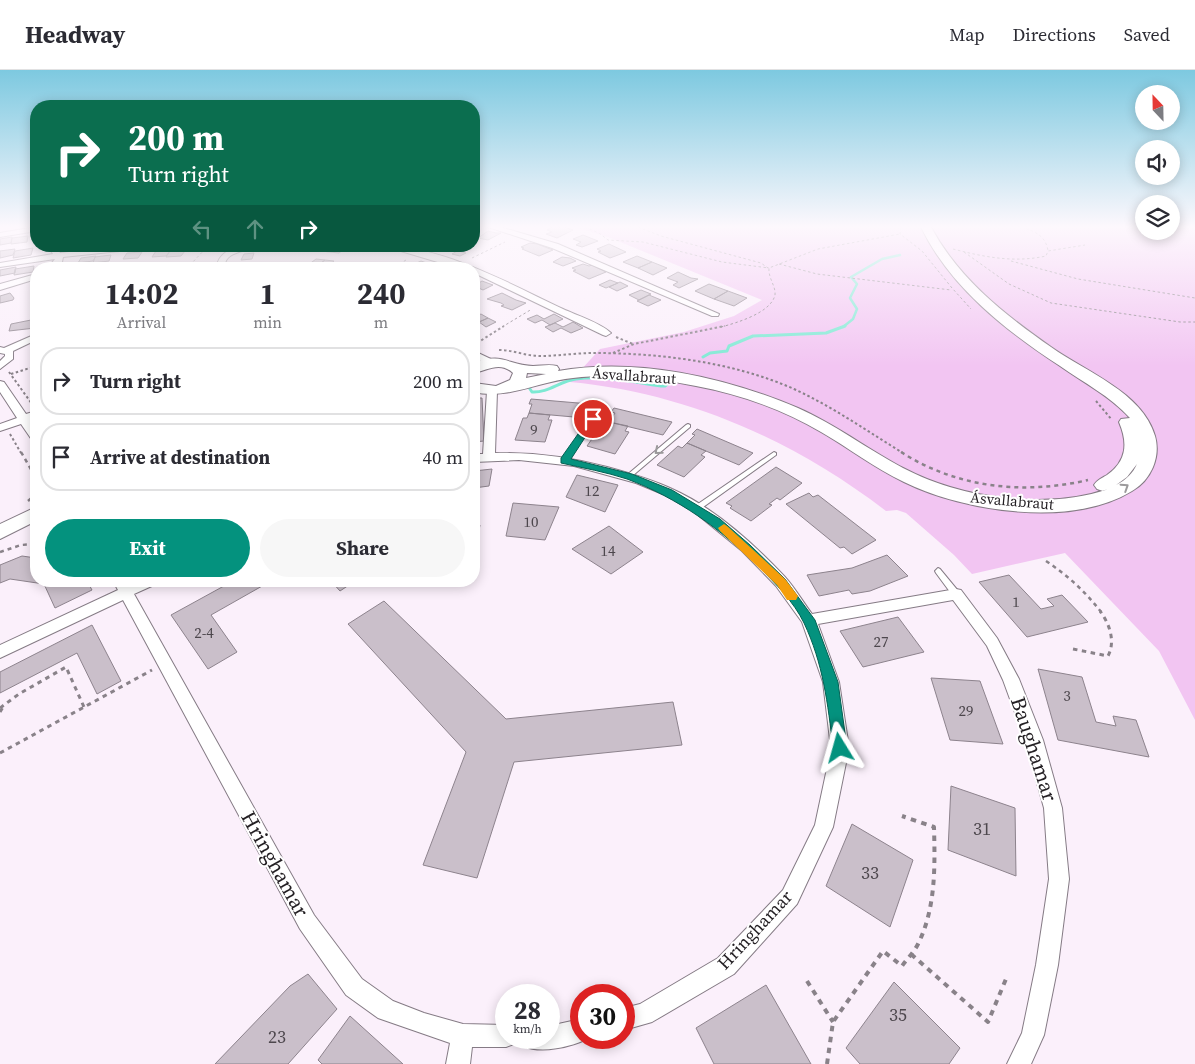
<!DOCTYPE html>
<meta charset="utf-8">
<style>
:root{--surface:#fff;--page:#f7f7f7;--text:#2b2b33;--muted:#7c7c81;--line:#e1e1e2;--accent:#04927e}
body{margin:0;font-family:"Source Serif 4",serif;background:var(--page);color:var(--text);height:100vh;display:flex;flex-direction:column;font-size:19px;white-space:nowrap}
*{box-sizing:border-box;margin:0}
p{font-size:16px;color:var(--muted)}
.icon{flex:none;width:28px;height:28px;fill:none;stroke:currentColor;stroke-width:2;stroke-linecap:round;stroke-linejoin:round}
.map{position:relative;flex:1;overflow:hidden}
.details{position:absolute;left:30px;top:192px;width:450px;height:325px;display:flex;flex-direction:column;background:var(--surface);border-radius:20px;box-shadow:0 2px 12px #0003}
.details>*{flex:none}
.top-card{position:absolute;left:30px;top:30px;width:450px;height:152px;border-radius:20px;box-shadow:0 2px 12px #0003;background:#0b6e4f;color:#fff;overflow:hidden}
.needle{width:32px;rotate:338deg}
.controls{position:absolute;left:1135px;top:15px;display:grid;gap:10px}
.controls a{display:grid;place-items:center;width:45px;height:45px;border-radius:50%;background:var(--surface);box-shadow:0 2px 12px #0003;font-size:25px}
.speed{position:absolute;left:495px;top:914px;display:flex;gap:10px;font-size:25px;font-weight:700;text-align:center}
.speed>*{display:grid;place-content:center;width:65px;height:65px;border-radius:50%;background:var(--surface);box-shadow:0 2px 12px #0003;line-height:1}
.speed small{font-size:12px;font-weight:400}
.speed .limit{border:8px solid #d22;background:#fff;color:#111}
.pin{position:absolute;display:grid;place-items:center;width:42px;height:42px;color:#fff;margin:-21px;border:2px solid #fff;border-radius:50%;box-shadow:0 1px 5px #0007}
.me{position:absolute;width:55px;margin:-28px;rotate:352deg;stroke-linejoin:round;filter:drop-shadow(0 0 4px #0008)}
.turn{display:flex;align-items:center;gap:18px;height:105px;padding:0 15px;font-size:22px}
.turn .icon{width:65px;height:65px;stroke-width:2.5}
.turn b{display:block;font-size:35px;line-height:42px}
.lanes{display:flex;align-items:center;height:48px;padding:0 15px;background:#0003;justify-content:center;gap:25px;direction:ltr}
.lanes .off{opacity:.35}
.eta{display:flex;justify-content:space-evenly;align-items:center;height:85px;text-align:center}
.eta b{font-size:30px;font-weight:700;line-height:35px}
.primary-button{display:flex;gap:10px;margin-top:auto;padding:10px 15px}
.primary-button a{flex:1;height:58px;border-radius:30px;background:var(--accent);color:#fff;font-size:20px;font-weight:700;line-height:58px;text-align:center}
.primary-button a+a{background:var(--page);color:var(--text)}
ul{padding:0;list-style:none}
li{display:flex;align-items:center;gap:15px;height:68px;margin:0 10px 8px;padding:0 5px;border:2px solid var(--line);border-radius:20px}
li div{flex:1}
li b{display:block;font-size:19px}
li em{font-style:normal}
header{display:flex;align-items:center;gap:30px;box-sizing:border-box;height:70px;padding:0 25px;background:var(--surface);border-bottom:1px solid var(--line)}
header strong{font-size:24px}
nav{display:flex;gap:28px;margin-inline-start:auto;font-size:18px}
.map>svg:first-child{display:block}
</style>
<header>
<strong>Headway</strong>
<nav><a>Map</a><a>Directions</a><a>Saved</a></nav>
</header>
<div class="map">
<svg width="1195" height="994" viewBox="0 0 1195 994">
<rect width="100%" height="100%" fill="#fbf0fb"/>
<path fill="#f2c5f2" d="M574 157H1144V161H1171V157H1195V650L1159 581 1065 483 972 504 954 485 906 443 897 440 886 441C793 370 687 323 570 312L600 279 684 262 734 246 762 230 608 167Z"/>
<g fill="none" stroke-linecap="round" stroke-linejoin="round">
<path stroke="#7de9d3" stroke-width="2.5" d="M843 257 853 249 857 239 850 228 857 214 851 207 882 189 900 185"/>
<path stroke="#7de9d3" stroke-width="3" d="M703 287 710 283 727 281 729 276 753 266 826 263 845 256
M530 319 532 322C548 323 560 311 576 309 604 305 633 312 661 316H665L670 312"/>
</g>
<path fill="#cabfca" stroke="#8d838d" d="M553 157H564L573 160 557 168 546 164 552 162 547 160Z
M488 161 496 163H501L488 170 478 168Z
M583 165 598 171 582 177 576 175 581 172 573 169Z
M28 166 27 172 11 174 12 168Z
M12 167 11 173 0 175V169Z
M530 173 537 174 553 180 539 186 522 179 524 178 521 177Z
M609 174 626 182 610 188 598 182 601 181 597 179Z
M317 176H329L326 178 333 179 337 176H348L339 183 312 180Z
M454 176H463L468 178 461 182 466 183 460 186 452 184 457 181 449 179Z
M33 178 31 185 13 188 15 181Z
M15 179 13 185 0 188V181Z
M171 180 166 186 152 187 156 181Z
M170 181H185L181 186 166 187Z
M142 182 138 188 123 189 127 183Z
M254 183 252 189 241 190 244 184Z
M111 185 109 191 93 193 95 187Z
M96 186 93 191 78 193 81 188Z
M637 186 652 192 638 198 623 192Z
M562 187 570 188 576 191 563 196 553 192Z
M316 189 325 190 317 196 308 195Z
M325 190 334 191 327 197 317 196Z
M421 191 432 195 428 197 431 198 437 195 447 198 412 199 408 197Z
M652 192 667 198 653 205 638 198Z
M583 194 589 196 592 195 606 202 589 209 573 201 576 200 572 198Z
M34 196 33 202 14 205 15 199Z
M16 197 15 203 0 206V200Z
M678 202 691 208 698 209 679 218 673 215 678 212 667 208Z
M610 210 618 213 606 218 599 215Z
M482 211 493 215 483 220 474 216Z
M620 212 628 216 617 221 609 217Z
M709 214 728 221 714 229 695 221Z
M641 220 651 224 639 230 629 225Z
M728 221 747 228 734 236 714 229Z
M10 223 14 228 13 230 0 233V226Z
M502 223 516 230 526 233 512 240 501 236 504 235 501 233 487 229Z
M649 225 661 230 648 236 637 231Z
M481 244 488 248 479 252 474 250V247Z
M554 244 563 249 550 255 542 250 535 253 527 249 537 245 544 249Z
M488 248 496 252 486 257 479 252Z
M36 249 35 258 9 261 11 254Z
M573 252 583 258 571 263 561 258 553 262 545 257 555 253 563 257Z
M474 328H482L484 371 474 372Z
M531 329 590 334 585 348 529 343 532 334H529Z
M614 338 672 352 663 365 609 352 615 343 611 342Z
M529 343 550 345 548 350H552L545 372 515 370 523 348H527Z
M609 352 628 356 625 361 629 362 615 384 587 376 601 356 605 357Z
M697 359 753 383 739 395 687 373 695 365 692 364Z
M687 373 706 381 701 385 705 387 684 407 657 395 678 376 682 378Z
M776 397 802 413 780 430 777 428 769 434 772 435 751 451 730 438 732 436 726 433Z
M492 399 489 416 474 418V401Z
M577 405 618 415 605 442 566 427Z
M809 423 813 427 818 425 876 470 852 484 844 477 840 478 786 434Z
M513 433 559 437 545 470 506 466Z
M474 454 480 455 477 471H474Z
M609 456 643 482 611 504 572 479Z
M887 485 908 506 870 521 852 524 849 520 819 526 807 505 852 498Z
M22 486 36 488V511H87L92 520 55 538 44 514 10 509 0 513V495Z
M1009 505 1041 539 1054 536 1047 529 1062 525 1088 552 1027 567 979 512Z
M233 511H271L211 545 237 582 208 599 171 545Z
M331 511H355L340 521Z
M384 531 506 649 673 632 682 675 514 692 477 808 423 795 466 682 348 554Z
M898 547 924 582 863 597 840 561Z
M92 555 121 611 97 624 77 583 0 623V602Z
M1038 599 1082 607 1096 652 1116 656 1113 646 1136 650 1149 687 1058 670Z
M931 608 980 611 1003 674 950 670Z
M951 716 1015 738 1016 806 948 780Z
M852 754 913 790 890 857 826 816Z
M308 904 337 939 288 994H215L290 916Z
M894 912 960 978 949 994H860L846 978Z
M766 915 811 994H714L696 958Z
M350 946 403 994H322L318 990Z"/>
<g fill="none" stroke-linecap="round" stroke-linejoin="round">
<g stroke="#857b85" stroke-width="2">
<path id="lane" d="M602 333 605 335 567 391H563V389L600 334Z
M688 354 690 355V357L631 407H627L626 406 627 405 686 355Z
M774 382 776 383V385L699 440H695L694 438 695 436Z
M938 498 940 499 959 522 960 524 959 526H953L936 503 935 501Z"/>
</g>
<g stroke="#857b85" stroke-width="2">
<path id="street" d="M35 157H36V161L0 167V163Z
M488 157H500L558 174 719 244 718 246H712L552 178Z
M48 176H56L60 183 121 176H152L148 178 63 187 62 192 56 199H47L55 189 0 197V193L53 184Z
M243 176H256C246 182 229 181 225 193L231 199H222L217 194C221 182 231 179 243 176Z
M384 176C443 176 510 214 563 239 576 245 601 253 611 263L606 266 603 265 474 203V199H461Z
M134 194H137V198L103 199 107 197Z
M36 204V209L0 220V214Z
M36 264V270L13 281V289L0 299V291L5 286V284L0 283V277L4 278Z
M474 281 495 291 497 293 492 296 474 288Z
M0 311 4 312 26 344 36 341V348L30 350 36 360V371L32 370 21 354 0 361V354L17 348 0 322Z
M492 318 497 321 495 383C533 382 570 387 607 397 629 403 651 409 672 419 713 437 755 475 785 507 795 518 803 532 812 544L956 519 961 520 997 568 1019 609 1043 670 1062 738 1069 809 1058 895 1044 965 1031 994H1007L1022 963 1036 895 1049 809 1044 738 1025 670 1003 610 987 576 953 530 818 554 839 612 849 678 833 757 797 834 734 904 652 952 624 960V938L640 934 718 888 783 820 815 755 829 689 831 678 823 612 802 552 776 516 742 481 693 441 665 425 636 413 574 396 519 390 474 392V384H483L487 321Z
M113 511H127L129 514 136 511H156L154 515 134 524 314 845 362 909 393 931 424 943 463 954 506 955V968H517L514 974 506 977H472L470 994H446L450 973 378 948 346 925 300 859 123 530 0 588V575L118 520Z
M581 949V968H589C571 977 542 984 523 976L520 968H549V956Z"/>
</g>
<g stroke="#857b85" stroke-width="2">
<path id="secondary" d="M921 157H931C958 208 1005 245 1051 277 1086 302 1142 322 1155 366 1161 387 1151 410 1132 421 1072 458 965 442 904 412 874 398 849 378 821 362 784 340 739 324 696 316 656 308 614 303 573 308 541 311 506 330 474 322V313L496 316 510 310 513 303C500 291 488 300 474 303V293C503 282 507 295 533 296 541 296 549 294 557 296L559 299 558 301C636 287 725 307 798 338 835 354 867 379 903 398 960 428 1046 441 1108 419L1103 421 1097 419 1094 415C1097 410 1102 408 1107 405 1127 391 1128 373 1119 352L1121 349 1130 348C1110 326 1084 313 1060 296 1005 260 950 217 921 157ZM527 303 546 304 526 308ZM1137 394C1133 403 1126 410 1116 415L1127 407Z
M36 437V451L0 469V454Z"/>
</g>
<path stroke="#898289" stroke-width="1" stroke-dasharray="2.5 2.5" stroke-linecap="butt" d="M585 157 599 163 608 170 643 172 722 192 769 198
M638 157 661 166 761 193 768 198
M901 157 900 164 922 181 952 218 971 239
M1021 157C1035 161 1046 166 1048 181
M953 179C984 187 1014 193 1046 186L1048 181 1085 175
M964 182 1009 214 1051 233 1180 252H1195
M472 188 505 172
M1011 191 1078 209 1195 228
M779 194 817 204 951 220
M190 195 208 176
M145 197 210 194
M391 199 406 190
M502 257 532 239
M721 257C736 253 771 243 775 225 776 216 768 208 769 198L818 179 900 164"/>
<path stroke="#898289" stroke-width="2" stroke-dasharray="2.5 2.5" stroke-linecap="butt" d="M616 267 633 274
M477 273 504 256
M499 280C513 280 526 286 540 286 558 286 576 283 593 283 660 283 733 292 794 319 833 337 867 361 903 383
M613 283 634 274 725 256
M9 302 32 334
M11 304 36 296
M1096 331 1112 350
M10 364 21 383"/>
<path stroke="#898289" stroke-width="2.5" stroke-dasharray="4 4" stroke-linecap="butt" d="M21 382 36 408
M901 382C957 418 1024 425 1088 410
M28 431 36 424
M0 482 21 475 36 474
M1046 491C1067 505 1085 521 1101 542"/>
<path stroke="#898289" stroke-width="3" stroke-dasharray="4.5 4.5" stroke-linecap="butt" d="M1073 579 1108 586C1116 571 1109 553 1100 541
M0 638 19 624 66 597 84 637
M0 642 3 637
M0 683 152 600"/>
<path stroke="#898289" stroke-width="4" stroke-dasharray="5.5 5.5" stroke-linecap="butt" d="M911 884 988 952 1006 909
M807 911 833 952
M827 994 833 952 883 881 902 896C907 889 914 882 918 874 936 838 935 796 934 757L902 746"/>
<use href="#lane" fill="#fff" fill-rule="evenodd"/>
<use href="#street" fill="#fff" fill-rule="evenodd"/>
<use href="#secondary" fill="#fff" fill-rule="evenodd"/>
</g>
<defs><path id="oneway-chevron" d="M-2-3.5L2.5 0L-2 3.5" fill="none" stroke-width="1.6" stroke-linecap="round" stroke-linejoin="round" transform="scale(1.25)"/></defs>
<g stroke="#9c9a9c">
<use href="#oneway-chevron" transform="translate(658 381) rotate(140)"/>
<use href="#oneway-chevron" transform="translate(1125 417) rotate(-33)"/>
</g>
<linearGradient id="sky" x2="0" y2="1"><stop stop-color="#7dc9e0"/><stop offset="0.53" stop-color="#fdf8fd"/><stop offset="1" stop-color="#fdf8fd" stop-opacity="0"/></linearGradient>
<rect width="1195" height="296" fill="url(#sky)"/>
<path fill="#04927e" stroke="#035f52" d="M593 346 597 349 571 389 632 404 672 420 720 449 750 475 785 509 815 550 838 612 847 678 845 682 840 684 835 682 833 678C828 634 823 593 804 553 794 532 775 513 759 497 721 459 678 428 627 409 606 402 583 398 561 393V388L590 347Z"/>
<path fill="#f59e0b" d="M724 454 727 456 785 509 798 526 796 530H787L777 515 720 461 718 458Z"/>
<g text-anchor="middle" stroke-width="4" stroke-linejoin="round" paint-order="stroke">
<g font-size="15" fill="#231f23" stroke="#fff">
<text transform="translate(634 306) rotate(4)" y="5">Ásvallabraut</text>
<text transform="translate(1012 431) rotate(5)" y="5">Ásvallabraut</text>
</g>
<g font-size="15" fill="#4d474d">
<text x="534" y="365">9</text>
<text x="592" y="426">12</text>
<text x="531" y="457">10</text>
<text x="608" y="486">14</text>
<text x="1016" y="537">1</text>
<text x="204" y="568">2-4</text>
<text x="881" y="577">27</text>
<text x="1067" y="631">3</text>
<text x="966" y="646">29</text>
</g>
<g font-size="18" fill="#4d474d">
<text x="982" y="765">31</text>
<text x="870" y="809">33</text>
<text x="898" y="951">35</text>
<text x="277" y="973">23</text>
</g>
<g font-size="18" fill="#231f23" stroke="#fff">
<text transform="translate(755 860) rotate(-47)" y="6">Hringhamar</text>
</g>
<g font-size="21" fill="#231f23" stroke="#fff">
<text transform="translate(1034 679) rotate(72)" y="7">Baughamar</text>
<text transform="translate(275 794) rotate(61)" y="7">Hringhamar</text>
</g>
</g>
</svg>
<div class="controls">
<a><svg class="needle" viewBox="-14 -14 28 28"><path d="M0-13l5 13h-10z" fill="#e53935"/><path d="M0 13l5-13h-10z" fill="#7c7c81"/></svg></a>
<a><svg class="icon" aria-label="sound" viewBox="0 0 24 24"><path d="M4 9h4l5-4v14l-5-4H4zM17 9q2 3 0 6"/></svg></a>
<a><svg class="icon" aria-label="layers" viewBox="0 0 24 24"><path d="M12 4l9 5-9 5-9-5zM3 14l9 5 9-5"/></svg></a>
</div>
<div class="speed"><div>28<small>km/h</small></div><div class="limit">30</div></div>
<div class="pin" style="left:593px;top:349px;background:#d93025"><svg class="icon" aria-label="arrive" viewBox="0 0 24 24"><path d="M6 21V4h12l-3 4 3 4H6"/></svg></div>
<svg class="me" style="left:840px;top:678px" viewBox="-20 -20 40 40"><path d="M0-17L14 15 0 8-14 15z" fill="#04927e" stroke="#fff" stroke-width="4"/></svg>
<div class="top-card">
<div class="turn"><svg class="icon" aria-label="right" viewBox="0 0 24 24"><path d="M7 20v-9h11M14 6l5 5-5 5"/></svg><div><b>200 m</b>Turn right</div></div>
<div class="lanes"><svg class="icon off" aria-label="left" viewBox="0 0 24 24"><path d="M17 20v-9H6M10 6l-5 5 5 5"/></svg><svg class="icon off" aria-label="ahead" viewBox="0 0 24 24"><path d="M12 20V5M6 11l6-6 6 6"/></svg><svg class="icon" aria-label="right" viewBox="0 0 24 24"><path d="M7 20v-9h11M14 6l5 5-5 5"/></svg></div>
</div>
<section class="details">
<div class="eta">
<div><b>14:02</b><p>Arrival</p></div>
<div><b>1</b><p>min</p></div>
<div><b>240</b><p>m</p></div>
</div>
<ul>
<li><svg class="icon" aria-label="right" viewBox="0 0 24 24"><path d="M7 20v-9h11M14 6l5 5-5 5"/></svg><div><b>Turn right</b></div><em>200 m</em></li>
<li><svg class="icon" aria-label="arrive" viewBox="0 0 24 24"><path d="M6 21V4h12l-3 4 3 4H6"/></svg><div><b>Arrive at destination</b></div><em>40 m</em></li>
</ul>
<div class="primary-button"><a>Exit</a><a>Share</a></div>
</section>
</div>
